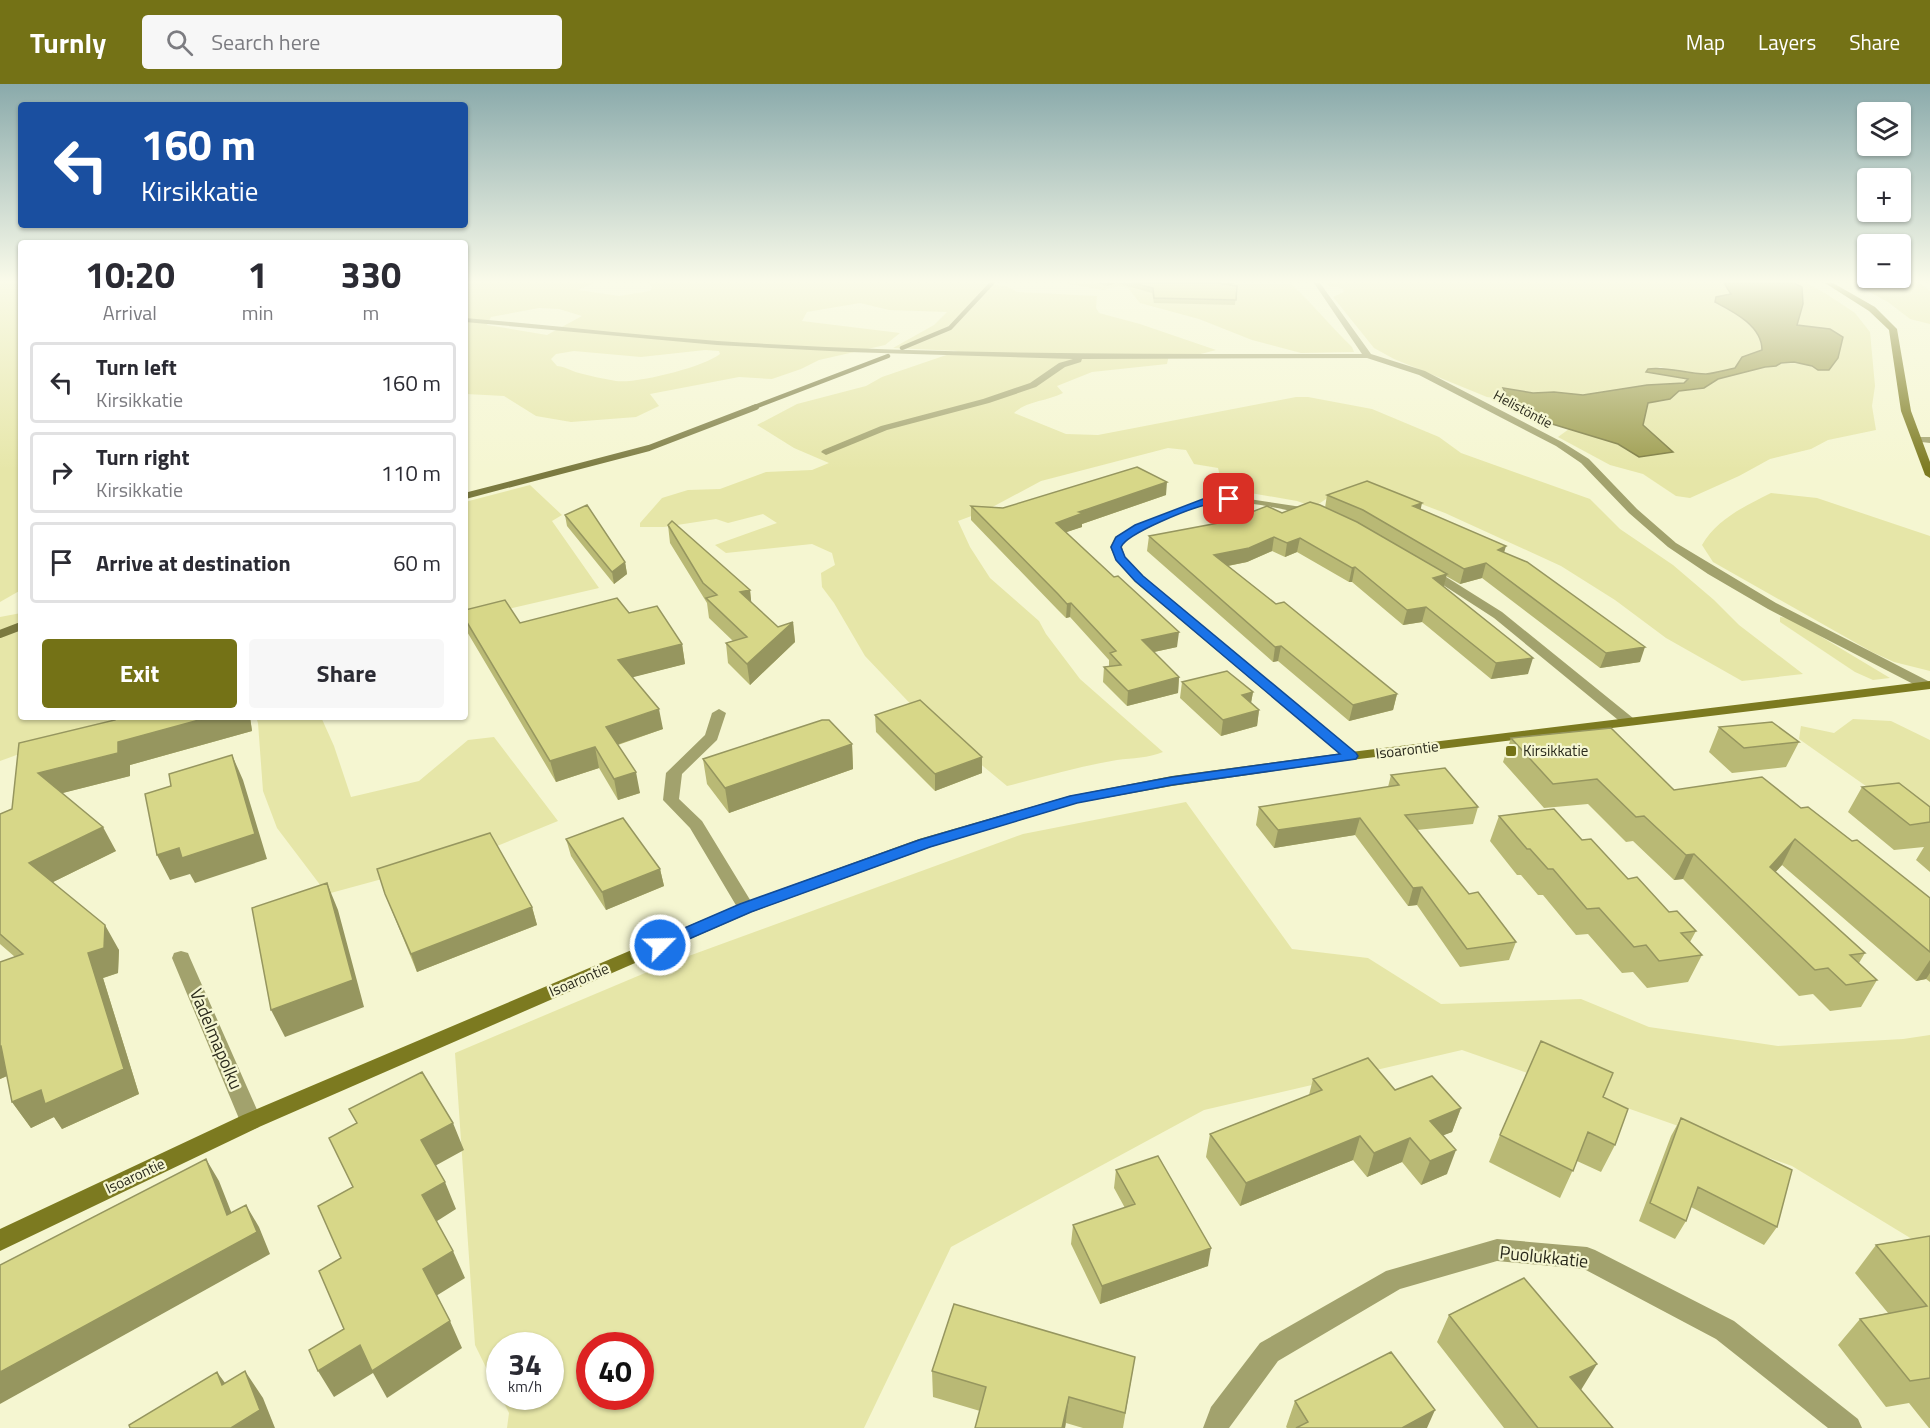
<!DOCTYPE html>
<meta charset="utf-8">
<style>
:root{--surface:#fff;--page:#f7f7f7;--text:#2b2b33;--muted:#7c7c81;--line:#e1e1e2;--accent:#747216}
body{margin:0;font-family:"Titillium Web",sans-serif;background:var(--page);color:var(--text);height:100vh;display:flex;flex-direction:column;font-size:22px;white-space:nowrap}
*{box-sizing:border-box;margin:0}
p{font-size:20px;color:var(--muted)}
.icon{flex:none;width:33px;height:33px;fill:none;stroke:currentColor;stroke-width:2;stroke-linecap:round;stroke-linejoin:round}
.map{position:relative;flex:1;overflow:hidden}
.sheet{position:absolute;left:18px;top:156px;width:450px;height:480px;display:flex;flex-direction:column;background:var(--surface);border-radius:6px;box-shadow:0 2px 4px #0004}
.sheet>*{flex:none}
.hud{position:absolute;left:18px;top:18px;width:450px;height:126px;border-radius:6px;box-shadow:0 2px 4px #0004;background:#1a4fa0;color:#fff;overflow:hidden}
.buttons{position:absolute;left:1857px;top:18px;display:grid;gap:12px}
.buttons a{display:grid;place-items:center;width:54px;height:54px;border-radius:6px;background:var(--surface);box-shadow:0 2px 4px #0004;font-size:30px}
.speed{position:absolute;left:486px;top:1248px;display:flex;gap:12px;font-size:30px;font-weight:700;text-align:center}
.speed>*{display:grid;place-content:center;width:78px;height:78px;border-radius:50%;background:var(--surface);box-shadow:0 2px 4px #0004;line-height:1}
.speed small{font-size:15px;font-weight:400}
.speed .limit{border:9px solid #d22;background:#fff;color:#111}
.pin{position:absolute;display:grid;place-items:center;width:51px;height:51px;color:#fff;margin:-26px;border-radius:12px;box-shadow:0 3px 9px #0006}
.me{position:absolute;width:66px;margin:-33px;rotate:67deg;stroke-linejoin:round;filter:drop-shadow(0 0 4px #0008)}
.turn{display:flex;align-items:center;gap:21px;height:126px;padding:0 24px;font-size:27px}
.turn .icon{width:78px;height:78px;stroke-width:2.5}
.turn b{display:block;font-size:42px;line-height:51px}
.eta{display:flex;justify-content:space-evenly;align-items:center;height:102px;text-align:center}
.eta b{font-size:36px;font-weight:700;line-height:42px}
.primary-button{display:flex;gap:12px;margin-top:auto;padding:12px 24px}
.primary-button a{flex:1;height:69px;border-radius:6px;background:var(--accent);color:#fff;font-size:24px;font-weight:700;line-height:69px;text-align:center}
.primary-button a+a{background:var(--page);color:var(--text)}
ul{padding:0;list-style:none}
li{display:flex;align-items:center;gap:18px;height:81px;margin:0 12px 9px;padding:0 12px;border:3px solid var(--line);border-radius:6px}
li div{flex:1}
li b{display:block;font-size:22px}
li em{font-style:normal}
header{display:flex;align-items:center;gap:36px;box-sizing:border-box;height:84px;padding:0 30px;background:var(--accent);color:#fff}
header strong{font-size:28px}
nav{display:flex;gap:33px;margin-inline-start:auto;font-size:21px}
.search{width:420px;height:54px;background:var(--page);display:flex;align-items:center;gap:15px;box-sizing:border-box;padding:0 21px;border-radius:6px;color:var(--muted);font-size:22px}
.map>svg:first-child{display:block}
</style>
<header>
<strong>Turnly</strong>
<div class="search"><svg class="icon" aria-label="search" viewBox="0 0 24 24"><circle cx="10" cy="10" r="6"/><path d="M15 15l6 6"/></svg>Search here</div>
<nav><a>Map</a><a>Layers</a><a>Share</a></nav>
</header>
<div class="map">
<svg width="1930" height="1344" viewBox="0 0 1930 1344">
<rect width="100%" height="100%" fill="#f5f6d1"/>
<path fill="#e6e6a8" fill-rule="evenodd" d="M0 199H21V506L0 518Z
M465 199H594L578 206 619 212 650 207 652 203 649 199H977L1007 202 1017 208 1097 212 1096 224 1099 229 1140 240 1216 266 1197 271H1169L1167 280 1092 288 1057 302 1063 309C1048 317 1026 317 1014 329L1066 350 1098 351 1296 313H1308L1372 325 1439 353 1461 369 1590 415 1620 445 1673 481 1714 516 1739 541 1803 590 1742 597 1666 554 1615 516 1561 482 1445 429 1392 409 1360 402 1341 405 1314 423 1297 417 1227 405 1222 401 1218 384 1194 380 1186 366 1168 364 1041 397 985 427 958 437 970 463 990 494 1039 537 1046 550 1080 595 1163 668C1148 674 1133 674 1117 676 1080 682 1043 693 1007 702L920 630 865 572 834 519 822 503 821 489 835 481 832 469 812 460 726 469 715 461 777 439 763 430 728 439 716 435 664 443H640V439L662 414 688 406 720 405 766 388 812 386 829 379 794 364 757 341 797 320 866 302 882 293 958 267 893 264 934 241 947 228 889 226 860 219 807 228 802 237 900 249 885 261 819 276 801 285 772 295 739 293 650 310 659 322 636 333 571 338 536 332 504 312 466 310ZM539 224 559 225 582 232 547 251 487 241 491 233ZM705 266 719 267 720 270C704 283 636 300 616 297 604 295 591 292 579 289 571 287 567 283 557 282L551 275 556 270 574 267 641 273Z
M1063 199 1291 200C1313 220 1331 243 1352 263L1354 268 1301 269 1252 256 1199 235 1140 219 1128 204 1118 202 1103 206Z
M1326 199H1720L1727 200 1731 210 1717 213C1733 228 1761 242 1762 266L1742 273 1735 284 1707 290 1676 287 1660 283 1647 288 1688 295 1684 299 1647 301 1583 311 1554 308 1533 309 1503 304 1509 316 1487 313 1394 275 1374 264 1333 213 1344 208 1342 204 1328 202Z
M1794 199H1807L1828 211 1855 229 1870 248 1875 302 1872 322 1876 346 1828 356 1811 365 1770 375 1739 392 1690 414 1676 412 1643 390 1610 381 1558 353 1569 345 1618 360 1639 373 1672 367 1643 341 1647 319C1654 318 1664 318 1670 315 1674 313 1677 308 1681 307 1689 305 1697 307 1704 304 1710 302 1714 296 1720 294 1745 286 1797 270 1818 286L1830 245 1797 241 1802 203Z
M1853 199H1920L1930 207V240L1910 235 1888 218Z
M530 401 562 431 552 437 599 504 465 535V418Z
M1771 409 1817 414 1930 452V587L1894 578 1872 568 1713 478 1702 461C1717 435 1745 422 1771 409Z
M21 529V633H121L0 677V533Z
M1780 533 1790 534 1890 594 1873 596 1855 588 1780 538Z
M256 633H321L334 662 351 713 419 697 468 656 494 653 558 737 485 767 327 810 277 744 263 707 258 639Z
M1853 635 1891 637 1930 656V747L1799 655 1801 642 1834 649Z
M1186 718 1292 865 1368 874 1441 920 1581 915 1649 943 1778 962 1903 955 1930 951V1166L1792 1082 1462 966 1204 1026 951 1163 864 1344H507L509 1329 501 1313 550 1312V1262H500L499 1310 475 1261 455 969 664 881 1023 750ZM590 1262H640V1312H590Z"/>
<path fill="#9d9c4f" stroke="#7b7a40" stroke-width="1.5" d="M1724 199H1794L1802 203 1803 220 1797 241 1830 245 1843 253 1838 274 1829 286H1818L1812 282 1794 278 1781 279 1776 282 1765 283 1718 295 1704 304 1679 307 1670 315 1648 319 1643 341 1673 368 1639 373 1618 360 1539 336 1524 330 1509 316 1503 304 1533 309 1554 308 1583 311 1647 301 1684 299 1688 295 1646 288 1648 285C1667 282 1686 290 1706 290 1715 289 1725 286 1735 284L1742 273 1762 266C1762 242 1734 228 1715 218L1716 213 1731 210Z"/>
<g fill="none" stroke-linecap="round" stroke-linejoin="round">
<path stroke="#7b7a40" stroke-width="4.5" d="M902 264 950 244 992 199
M752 324 888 272"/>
<path stroke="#7b7a40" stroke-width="6" d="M465 412 649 364 756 323"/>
<path stroke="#7b7a40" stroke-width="8" d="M0 550 21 542"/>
<path fill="#a2a26d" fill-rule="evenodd" d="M1314 199H1320L1371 270 1425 287 1562 358 1589 375 1637 425 1676 459 1776 519 1930 598V604H1921L1768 525 1708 490 1668 463 1629 429 1581 379 1556 362 1419 291 1367 274 1082 275 1081 278 1065 283 1036 303 989 319 887 346 826 371 821 368 823 366 881 342 983 315 1030 299 1059 279 1073 275 849 268 717 261 465 238V234C549 241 634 251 718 257 933 271 1147 270 1362 270Z
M1913 353H1930V359L1913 357Z
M1229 412 1315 425 1320 428 1315 431C1287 427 1256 418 1228 418 1196 418 1151 442 1124 457L1122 463 1125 473 1143 492 1356 669 1358 672 1356 675H1346L1135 498 1116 476 1110 463 1115 453 1135 442 1203 415Z
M1427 481 1502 528 1633 634 1635 637 1633 640H1623L1494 534 1423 488 1421 485Z
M719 625 726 629 717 656 682 690 679 715 702 737 755 824 752 828H740L690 744 663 716 666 689 705 651 712 629Z
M181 867 188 869 190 874 262 1037 259 1043 251 1046 243 1043 240 1037 172 874 174 869Z
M1497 1155 1587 1163 1595 1166 1734 1237 1858 1335 1862 1344H1828L1716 1255 1584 1185 1497 1177 1400 1205 1278 1277 1229 1344H1203L1211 1323 1260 1259 1386 1187Z"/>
<path fill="#7c7a20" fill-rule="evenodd" d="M1825 199H1833L1875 223 1897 245 1911 327 1930 378V394L1925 391 1901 327 1889 246 1869 227Z
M1930 597V605L1351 676 1172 702 1077 719 931 763 752 828 259 1043 0 1167V1145L243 1031 740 820 919 755 1069 712 1172 692 1351 668Z"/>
</g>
<path fill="#b9b975" d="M1096 199H1236L1229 201 1237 202 1235 221 1154 219 1152 209 1116 199 1107 202Z
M1166 411 1082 440V443L1066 448 1177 563 1154 568 1179 593 1178 609 1127 622 1103 598 1104 583H1109V576L1070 533 1066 534 1057 525 971 436V422L1003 424Z
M1327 411 1421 426 1504 468 1640 578 1600 584 1482 494 1460 500 1446 492 1443 503 1528 590 1491 595 1422 538 1403 541 1352 498H1349L1297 468 1285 473 1272 467 1247 478 1228 482 1276 520 1397 610 1393 626 1349 637 1278 577 1273 578 1147 467 1149 452 1282 429 1325 424Z
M565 431 625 478 627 490 614 500 567 442Z
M668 441 750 506 751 519 778 543 793 538 795 558 750 601 728 579 726 559 733 557 709 534 707 519 670 459Z
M465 526 520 539 629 529 682 560 685 580 632 593 663 645 618 661 640 709 618 716 599 684 556 698 466 546Z
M1182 598 1253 608 1251 619 1259 626 1257 642 1221 652 1180 614Z
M875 631 982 689 935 707 876 648Z
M115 633H250L252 647 130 681V692L62 709 116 767 53 798 119 866 118 889 103 894 139 1010 62 1045 54 1033 31 1044 12 1018 7 992 0 995V878L15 873 0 860V730L12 725 115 636Z
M1719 643 1799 658 1786 683 1732 689 1709 668Z
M1511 654 1674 706 1801 724 1852 757 1930 814V898L1926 895 1916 897 1782 781 1775 788 1865 869 1859 879 1877 896 1861 923 1830 927 1813 910 1799 912 1683 795 1674 796 1633 757 1626 758 1588 720 1544 724 1503 678Z
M852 660 853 685 729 729 707 700 703 675Z
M1391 691 1478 723 1473 740 1417 746 1469 810 1516 858 1509 876 1460 883 1417 821 1408 822 1355 751 1274 764 1256 741 1259 723 1388 703Z
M1862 703 1930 723V788L1916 776 1924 763 1894 766 1848 728Z
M1499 732 1582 756 1669 828 1696 847 1690 858 1702 871 1688 898 1647 904 1633 888 1622 889 1588 850 1576 851 1543 811H1538L1521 791H1517L1490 757Z
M566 755 660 785 664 802 606 826 571 772Z
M385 810 532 823 537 841 417 888Z
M1313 995 1395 1006 1461 1024 1452 1048 1443 1051 1447 1090 1421 1101 1402 1078 1367 1093 1353 1076 1240 1122 1206 1073 1210 1050 1309 1011Z
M1603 1013 1615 1061 1601 1088 1577 1077 1560 1114 1489 1078 1500 1051Z
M1681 1034 1777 1143 1764 1161 1691 1123 1686 1137 1675 1155 1639 1137 1671 1052Z
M1116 1086 1208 1182 1100 1220 1071 1160 1073 1141 1125 1124 1114 1104Z
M1930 1152V1344H1929L1909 1319 1886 1323 1838 1261 1860 1235 1888 1229 1855 1189 1876 1161Z
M1449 1231 1581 1306 1613 1344H1504L1437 1258Z
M1135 1273 1123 1344H1083L1066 1339 1065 1344H975L980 1327 933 1313 932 1287Z
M1295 1317 1427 1344H1287L1286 1343Z"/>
<path fill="#96965f" d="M1107 199H1116L1107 202Z
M1218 199H1236L1217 204Z
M1167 398 1166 411 1082 440V443L1055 452 1056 439 1079 428Z
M1422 419 1419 433 1413 422Z
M1274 453 1272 467 1247 478 1212 485 1214 471Z
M1300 454 1297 468 1285 473 1287 459Z
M1506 462 1502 476 1498 466Z
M625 478 627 490 614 500 612 488Z
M1486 479 1482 494 1460 500 1464 485Z
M1355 483 1352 498H1349L1352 484Z
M1447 490 1443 505 1433 494Z
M750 506 752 525 740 508Z
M1071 519 1070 533 1066 534 1067 520Z
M1426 523 1422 538 1403 541 1407 526Z
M793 538 795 558 750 601 747 580Z
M1179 548 1177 563 1140 571 1142 556Z
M682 560 685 580 622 596 618 576Z
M1281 562 1278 577 1273 578 1275 563Z
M1645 563 1640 578 1600 584 1606 569Z
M1533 574 1528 590 1491 595 1496 579Z
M1179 593 1178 609 1127 622 1128 607Z
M1253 608 1250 624 1242 611Z
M1397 610 1393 626 1349 637 1353 621Z
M659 625 663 645 610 663 606 643Z
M1259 626 1257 642 1221 652 1223 636Z
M210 633H250L252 647 130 681V692L51 712 38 689 118 658Z
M852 660 853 685 729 729 725 704Z
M595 663 599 684 556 698 550 677Z
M232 671 243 696 267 775 195 799 190 790 170 796 157 771Z
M982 673V689L935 707V690Z
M636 688 640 709 618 716 614 695Z
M1360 734 1355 751 1274 764 1278 746Z
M103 743 116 767 43 803 29 779Z
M1795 755 1782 781 1757 808 1770 783Z
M1694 770 1683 795 1674 796 1686 771Z
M660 785 664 802 606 826 602 808Z
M327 799 338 826 364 923 285 953 271 926Z
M1422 803 1417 821 1408 822 1413 804Z
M532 823 537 841 417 888 411 870Z
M105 841 119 866 118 889 103 894 139 1010 62 1045 54 1033 31 1044 12 1018 88 869Z
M1930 876V889L1926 895 1916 897Z
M0 962H1L19 987 0 995Z
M1461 1024 1452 1048 1421 1060 1430 1037Z
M453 1039 464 1066 433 1083 421 1056Z
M1360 1052 1353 1076 1240 1122 1246 1099Z
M1410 1054 1402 1078 1367 1093 1374 1069Z
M1456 1066 1447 1090 1421 1101 1430 1077Z
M206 1075 219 1097 241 1153 227 1131Z
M445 1098 456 1125 434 1139 422 1111Z
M246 1121 259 1143 270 1170 0 1320V1288Z
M1211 1164 1208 1182 1100 1220 1102 1202Z
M453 1167 465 1194 436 1212 423 1185Z
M450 1237 462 1264 387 1314 373 1289 334 1313 318 1287 360 1261Z
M1597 1280 1581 1306 1570 1293Z
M245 1287 263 1314 275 1344H231Z
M217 1288 236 1314 222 1301Z
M1069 1313 1065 1344H1062Z
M1435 1326 1427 1344H1402Z"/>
<path fill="#d7d788" stroke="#96965f" stroke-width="1.5" d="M1133 199H1218L1237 202 1236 216 1154 214 1153 204Z
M1137 383 1167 398 1079 428 1083 429 1056 439 1114 493 1118 492 1179 548 1142 556 1179 593 1128 607 1104 583 1121 581 1110 569 1116 567 1071 519 1067 520 1058 510 971 422 1003 424Z
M1367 397 1422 419 1413 422 1506 462 1498 466 1527 478 1645 563 1606 569 1486 479 1464 485 1363 426 1327 411Z
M1310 418 1320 421 1357 438 1447 490 1433 494 1533 574 1496 579 1426 523 1407 526 1355 483 1352 484 1300 454 1287 459 1274 453 1249 464 1214 471 1276 520 1284 518 1397 610 1353 621 1281 562 1275 563 1149 452 1229 437 1267 422 1282 429Z
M587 421 625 478 612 488 565 431Z
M672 437 750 506 740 508 778 543 793 538 747 580 726 559 747 553 706 514 717 511 703 499 668 441Z
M617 514 629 529 657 522 682 560 618 576 659 625 606 643 636 688 614 695 595 663 550 677 465 535V526L505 516 520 539Z
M1227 587 1253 608 1242 611 1259 626 1223 636 1182 598Z
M920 616 982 673 935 690 875 631Z
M115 633H210L118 658V669L38 689 103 743 29 779 105 841 104 864 88 869 124 985 45 1020 41 1006 12 1018 1 962H0V878L23 870 0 850V730L12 725 19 659 115 636Z
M822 636H829L852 660 725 704 703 675Z
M1772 638 1799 658 1744 664 1719 643Z
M1611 644 1674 706 1762 693 1801 724 1808 723 1852 757 1857 756 1930 814V868L1795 755 1770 783 1865 869 1850 871 1877 896 1846 901 1828 884 1815 886 1694 770 1686 771 1644 732 1636 733 1597 695 1553 700 1511 654Z
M232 671 255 750 182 774 179 764 157 771 145 710 171 702 169 690Z
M1445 684 1478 723 1405 731 1469 810 1478 808 1516 858 1467 865 1422 803 1413 804 1360 734 1278 746 1259 723 1399 701 1391 691Z
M1899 699 1930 723V738L1910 741 1862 703Z
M1554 725 1582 756 1591 755 1628 795 1637 793 1669 828 1677 827 1696 847 1681 849 1702 871 1659 877 1646 861 1634 863 1599 824 1587 825 1553 785H1548L1530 765H1527L1499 732Z
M623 734 660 785 602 808 566 755Z
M490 749 532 823 411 870 385 810 377 785Z
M327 799 353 896 271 926 252 824Z
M1541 957 1613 989 1603 1013 1628 1025 1615 1061 1588 1048 1573 1087 1500 1051Z
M1368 974 1395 1006 1432 992 1461 1024 1430 1037 1456 1066 1430 1077 1410 1054 1374 1069 1360 1052 1246 1099 1210 1050 1322 1006 1313 995Z
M422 988 453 1039 421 1056 445 1098 422 1111 453 1167 423 1185 450 1237 372 1287 360 1261 318 1287 309 1266 344 1245 319 1187 341 1174 318 1122 353 1103 329 1054 357 1039 349 1025Z
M1681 1034 1792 1086 1777 1143 1698 1103 1686 1137 1650 1119Z
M1158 1072 1211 1164 1102 1202 1073 1141 1135 1120 1116 1086Z
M206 1075 227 1131 246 1121 257 1148 0 1288V1181Z
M1930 1152V1294L1910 1297 1860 1235 1927 1222 1876 1161Z
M1524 1194 1597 1280 1570 1293 1613 1344H1538L1449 1231Z
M954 1220 1135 1273 1125 1329 1069 1313 1062 1344H975L986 1303 932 1287Z
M1391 1268 1435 1326 1402 1344H1296L1308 1338 1295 1317Z
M245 1287 260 1326 231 1344H130L129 1341 217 1288 222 1301Z"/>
<linearGradient id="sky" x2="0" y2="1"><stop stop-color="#8aaaab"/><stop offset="0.51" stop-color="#fafbea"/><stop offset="1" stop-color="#fafbea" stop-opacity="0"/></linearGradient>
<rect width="1930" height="387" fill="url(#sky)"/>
<path fill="#1a73e8" stroke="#114b97" stroke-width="1.5" d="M1229 412 1233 413V417C1225 418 1217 418 1209 420 1191 424 1127 449 1121 463L1125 473 1143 492 1356 669 1358 672 1356 675 1172 701 1077 719 930 763 751 828 666 865H654L651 861 654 857 740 820 919 756 1070 712 1172 693 1340 670 1135 497 1116 476 1111 463 1116 453 1135 441 1203 415Z"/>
<rect fill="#747216" stroke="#f5f6d1" stroke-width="2" x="1505" y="661" width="12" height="12" rx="3"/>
<g text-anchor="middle" stroke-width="4.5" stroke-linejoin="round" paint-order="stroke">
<g font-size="14" fill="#2b2b1d" stroke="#f5f6d1">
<text transform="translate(1523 325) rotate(28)" y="5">Helistöntie</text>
</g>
<g font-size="15" fill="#2b2b1d" stroke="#f5f6d1">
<text transform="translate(1407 666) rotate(-7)" y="5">Isoarontie</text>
<text transform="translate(579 896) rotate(-23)" y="5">Isoarontie</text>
<text transform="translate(135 1092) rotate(-25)" y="5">Isoarontie</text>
</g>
<g font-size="15" fill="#2b2b1d" stroke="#f5f6d1" text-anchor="start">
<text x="1523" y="672">Kirsikkatie</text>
</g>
<g font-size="18" fill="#2b2b1d" stroke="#f5f6d1">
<text transform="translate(216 955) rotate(67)" y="6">Vadelmapolku</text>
<text transform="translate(1544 1173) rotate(6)" y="6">Puolukkatie</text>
</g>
</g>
</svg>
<div class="buttons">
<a><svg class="icon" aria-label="layers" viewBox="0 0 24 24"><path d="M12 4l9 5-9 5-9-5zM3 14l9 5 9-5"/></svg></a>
<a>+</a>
<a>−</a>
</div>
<div class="speed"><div>34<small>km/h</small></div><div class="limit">40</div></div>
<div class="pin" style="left:1229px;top:415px;background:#d93025"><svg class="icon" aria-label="arrive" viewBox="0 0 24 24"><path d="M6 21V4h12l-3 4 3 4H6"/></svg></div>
<svg class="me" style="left:660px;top:861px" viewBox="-20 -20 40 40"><circle r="17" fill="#1a73e8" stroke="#fff" stroke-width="3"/><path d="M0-11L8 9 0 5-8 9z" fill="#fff"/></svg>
<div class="hud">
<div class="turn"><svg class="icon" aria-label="left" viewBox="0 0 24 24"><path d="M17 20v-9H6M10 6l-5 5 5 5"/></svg><div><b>160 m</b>Kirsikkatie</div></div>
</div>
<section class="sheet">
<div class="eta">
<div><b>10:20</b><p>Arrival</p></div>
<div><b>1</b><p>min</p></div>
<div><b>330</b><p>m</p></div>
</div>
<ul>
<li><svg class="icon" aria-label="left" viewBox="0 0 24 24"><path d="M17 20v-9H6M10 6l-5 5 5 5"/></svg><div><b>Turn left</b><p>Kirsikkatie</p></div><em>160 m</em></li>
<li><svg class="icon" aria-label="right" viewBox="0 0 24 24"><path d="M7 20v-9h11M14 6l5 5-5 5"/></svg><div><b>Turn right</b><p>Kirsikkatie</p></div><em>110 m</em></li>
<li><svg class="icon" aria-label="arrive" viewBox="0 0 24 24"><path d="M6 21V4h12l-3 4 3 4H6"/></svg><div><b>Arrive at destination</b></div><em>60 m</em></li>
</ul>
<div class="primary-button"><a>Exit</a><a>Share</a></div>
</section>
</div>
